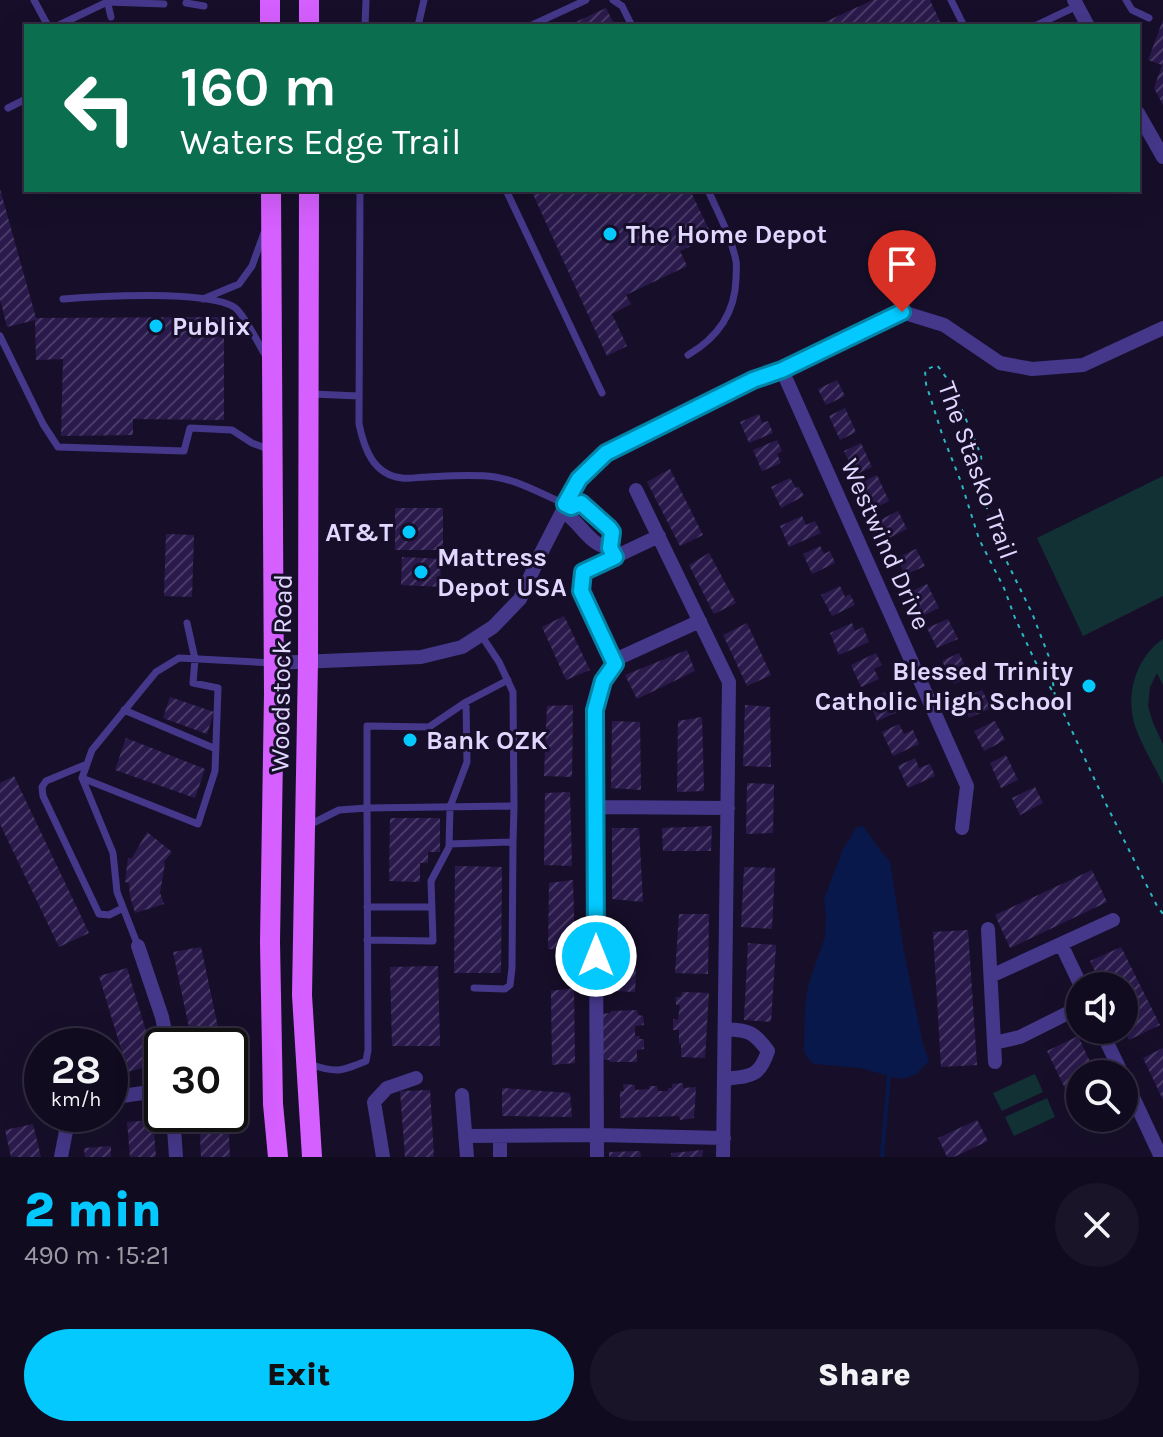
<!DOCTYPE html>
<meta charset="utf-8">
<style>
:root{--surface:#110b20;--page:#1a1429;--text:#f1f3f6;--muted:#9c9ba5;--line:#302b3e;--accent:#04c9ff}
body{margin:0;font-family:Karla,sans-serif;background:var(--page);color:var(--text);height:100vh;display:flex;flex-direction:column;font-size:30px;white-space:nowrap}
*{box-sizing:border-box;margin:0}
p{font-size:26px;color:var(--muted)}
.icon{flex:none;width:44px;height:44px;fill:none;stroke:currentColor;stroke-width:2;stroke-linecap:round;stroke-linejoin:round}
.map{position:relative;height:1157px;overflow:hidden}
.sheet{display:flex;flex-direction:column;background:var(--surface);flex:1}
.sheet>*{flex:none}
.banner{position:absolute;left:24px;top:24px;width:1116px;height:168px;border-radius:0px;box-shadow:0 8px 32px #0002,0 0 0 2px var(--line);background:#0b6e4f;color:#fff;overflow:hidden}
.fabs{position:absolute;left:1066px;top:972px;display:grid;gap:16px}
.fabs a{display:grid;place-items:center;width:72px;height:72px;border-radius:50%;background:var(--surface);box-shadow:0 8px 32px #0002,0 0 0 2px var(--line);font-size:40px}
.speed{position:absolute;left:24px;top:1028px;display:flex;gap:16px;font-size:40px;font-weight:700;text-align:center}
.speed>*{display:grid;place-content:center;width:104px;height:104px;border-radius:50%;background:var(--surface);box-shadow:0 8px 32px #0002,0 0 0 2px var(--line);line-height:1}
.speed small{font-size:20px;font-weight:400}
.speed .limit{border:4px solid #111;border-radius:12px;background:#fff;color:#111}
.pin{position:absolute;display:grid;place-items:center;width:68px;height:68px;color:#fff;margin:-82px -34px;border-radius:50% 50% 50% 0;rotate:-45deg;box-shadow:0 0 8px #0007}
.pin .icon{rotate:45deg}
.me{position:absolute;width:88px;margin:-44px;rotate:0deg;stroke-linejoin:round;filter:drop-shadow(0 0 6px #0008)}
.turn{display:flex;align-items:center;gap:28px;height:168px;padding:0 24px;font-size:36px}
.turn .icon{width:104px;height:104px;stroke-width:2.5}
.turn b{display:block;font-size:56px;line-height:68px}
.round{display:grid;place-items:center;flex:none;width:84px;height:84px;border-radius:42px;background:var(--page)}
.head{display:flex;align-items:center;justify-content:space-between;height:136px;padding:0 24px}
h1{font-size:48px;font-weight:800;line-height:60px;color:var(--accent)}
.primary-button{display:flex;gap:16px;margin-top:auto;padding:16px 24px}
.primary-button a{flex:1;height:92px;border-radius:48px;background:var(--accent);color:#111;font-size:32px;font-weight:800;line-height:92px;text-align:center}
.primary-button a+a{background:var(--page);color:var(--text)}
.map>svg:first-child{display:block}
</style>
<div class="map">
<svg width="1163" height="1157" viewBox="0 0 1163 1157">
<defs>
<pattern id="building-hatch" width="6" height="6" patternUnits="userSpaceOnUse" patternTransform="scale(2)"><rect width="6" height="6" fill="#2a1a4c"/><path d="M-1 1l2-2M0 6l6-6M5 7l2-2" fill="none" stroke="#493b67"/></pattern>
</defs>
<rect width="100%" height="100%" fill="#170f2a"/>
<path fill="#123134" d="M1163 476V596L1083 636 1037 538Z
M1163 639V685L1157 673 1150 687 1148 706 1153 723 1163 744V784C1154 765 1142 746 1135 726 1125 695 1136 657 1163 639Z
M1035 1074 1043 1092 1002 1111 993 1093Z
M1047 1098 1055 1117 1014 1136 1005 1117Z"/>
<path fill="#08184a" d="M863 826 882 853 890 861 904 952 923 1044 929 1061 915 1075 901 1079 860 1068 814 1064 808 1059 804 1051 805 1007 808 986 825 937 826 915 824 899 843 849 857 827Z"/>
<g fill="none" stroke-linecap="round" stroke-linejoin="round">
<path stroke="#08184a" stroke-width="4" d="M882 1157 889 1075"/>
</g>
<path fill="url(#building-hatch)" d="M873 0H930L942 26H816Z
M606 8 615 26H567Z
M1163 20V105L1154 88 1162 65 1148 60Z
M0 189 36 318 224 317V420L133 419V435L61 436 63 359 36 360 35 320 7 327 0 299Z
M531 190H690L712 236 680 251 687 266 626 295 631 304 612 314 627 346 607 356Z
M837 380 845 396 826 405 818 389Z
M845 408 856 432 840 440 829 416Z
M759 414 762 423 768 421 773 433 749 443 740 422Z
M777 440 782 451 777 454 781 463 762 471 753 450Z
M861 443 872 467 855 475 844 451Z
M670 469 703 535 680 546 647 482Z
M877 475 889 501 873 509 860 483Z
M790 478 796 488 799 487 804 496 781 508 771 487Z
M395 508H443V550H395Z
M898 511 907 529 887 539 878 521Z
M802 516 806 525 815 521 821 533 789 547 780 526Z
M166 534 194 535 192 597 164 596Z
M820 546 824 554 830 551 835 563 812 574 803 554Z
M916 549 925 566 905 575 897 558Z
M709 553 736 603 714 614 689 565Z
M402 557 441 559 440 587 401 585Z
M927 584 939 608 922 616 910 592Z
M840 586 845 597 850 594 855 605 832 616 821 595Z
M564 616 590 670 566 680 542 627Z
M948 619 958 639 937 648 927 628Z
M747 623 771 675 747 686 723 635Z
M852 623 855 631 863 627 869 642 839 655 830 633Z
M687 650 695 671 637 699 625 675Z
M876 653 882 665 874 669 879 679 861 687 851 665Z
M959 653 970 676 954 684 942 661Z
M982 690 991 708 969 718 960 700Z
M885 692 888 700 898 696 904 709 877 721 868 699Z
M170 697 214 712 207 734 163 718Z
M573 705 572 777 544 776 547 706Z
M745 705 770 707 771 767 743 766Z
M702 717 704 791 677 792 678 721Z
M612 721 640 722 641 790 611 788Z
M995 721 1005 740 984 751 974 731Z
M899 724 904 734 913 730 919 744 893 756 882 732Z
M126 738 205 769 195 798 115 770Z
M1006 755 1018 780 1001 788 990 763Z
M915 758 919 768 930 764 935 776 908 788 898 766Z
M14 776 89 933 59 947 0 824V783Z
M747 783 774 784 773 833 746 834Z
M1035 787 1043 803 1020 815 1012 798Z
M570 792 572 866 544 865 545 793Z
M390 818H440V852H428V863H420V882L389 881Z
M712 826 711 851H663L662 828Z
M612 828H639L643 902 612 899Z
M147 832 172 852 163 863H165L160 893 164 904 135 913 130 896 129 883 125 882 128 858H132Z
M455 866 502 867 501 973H454Z
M744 867 775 868 772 929 741 927Z
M1092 870 1107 902 1010 948 995 915Z
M573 880 575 951 548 949 549 883Z
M679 914H709L708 974 675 973Z
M968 930 977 1065 941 1067 933 932Z
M748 943 776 945 771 1022 744 1020Z
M201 947 222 1046H193L173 952Z
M1121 947 1160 1025 1129 1040 1124 1030V986H1102L1090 961Z
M637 953 635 992 612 991V954Z
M438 966 440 1046H392L390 967Z
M127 968 156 1064 128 1072 99 976Z
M574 988 575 1063 552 1065 551 991Z
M682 992 709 993 705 1058 681 1057V1043L679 1044V1030H673V1019L678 1020 680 1005H676V997H681Z
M637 1010 638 1015 643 1016 644 1025 635 1026V1036H640L639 1039H644V1049L637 1050V1062H610L609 1060 600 1059 601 1014 610 1013 611 1011Z
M1078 1036 1096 1074H1080V1118H1110L1085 1130 1047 1051Z
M1163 1048V1100L1143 1058Z
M42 1076V1105L32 1109 22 1084Z
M683 1083V1088L696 1087 694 1118 680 1120 679 1116 620 1118V1091H624L623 1084 635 1085V1090L649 1089V1086H657L658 1091H668V1088H672V1084Z
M502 1088 570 1093 572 1117 502 1116Z
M430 1090 434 1157H405L400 1091Z
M199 1114H228L230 1157H201Z
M153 1120 156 1157H130L127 1122Z
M977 1120 988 1141 954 1157H947L938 1138Z
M33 1124 41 1157H11L5 1130Z
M111 1146V1157H85L84 1148Z
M703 1150 702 1157H671V1153Z
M640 1151 641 1157H609V1152Z"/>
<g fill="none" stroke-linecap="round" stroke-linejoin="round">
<path stroke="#2bb8c0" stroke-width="2" stroke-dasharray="4 6" stroke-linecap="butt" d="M1055 696 1049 657 1032 613 1003 554 988 514 983 487 981 455 951 384 937 365 925 370 926 384 942 434 961 482 979 539 1004 588 1015 618 1035 661 1058 701 1106 804 1157 906 1163 914"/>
<path stroke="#45388b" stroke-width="7" d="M34 0 48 26
M107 0 111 17
M613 0 622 6 632 26
M951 0 964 26
M1126 0 1132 10 1149 18
M186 3 204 6
M57 26 107 2 164 4
M365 26 366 0
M418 26 424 0
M530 26 586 0
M1035 26 1077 6
M8 108 26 99
M360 190 359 424C364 448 373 475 402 478 410 479 419 477 427 477 449 476 473 474 495 477 520 481 542 494 565 504
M506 190 602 393
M63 299C98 296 206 290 234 307 243 312 260 347 267 358
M203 299 239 284 252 266 264 233
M0 336 43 424 58 447 184 451 190 428 232 430 252 443 271 450
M688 355C717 338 735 314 736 279 736 273 737 267 736 261 731 236 718 213 708 190
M312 394 359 396
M466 702 429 727 367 726V808L514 806 513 692 499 662 481 635
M124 710 216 749
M87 764 46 781 42 787 43 796 99 914 109 915 123 908
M82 778 198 824 215 771 218 688 193 683 195 659 187 623
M449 844 513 842 514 806
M367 907H432
M367 940 433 941 431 881 449 847 450 807 467 762 466 702 508 680
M138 946 117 892 113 853 82 778 92 750 156 672 179 658 273 663
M474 988 505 989 510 985 512 968 513 842
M309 1064C336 1073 340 1072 366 1061L368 1050 367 808 339 810 309 825"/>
<path stroke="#45388b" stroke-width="14" d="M1074 0 1088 26
M1138 113 1163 157
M782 370 967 786 962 828
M636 490 729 682 723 1157
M565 504 571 507 581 503 596 515 612 532 610 548
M571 507 570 517C584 529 591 545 610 548
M274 663 421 657 462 647 493 627 520 599 540 555 579 479 606 453 753 380 782 370 902 312 944 325 1000 363 1032 369 1083 365 1163 328
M615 664 581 591 583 572 659 536
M595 807 728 808
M988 929 995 1062
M1061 944 1081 986
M138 946 162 1017 168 1046
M991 976 1113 920
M1101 1030 1122 1074
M994 1043 1020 1037 1080 1007
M1124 1078 1161 1157
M724 1079C750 1076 759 1078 768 1051 753 1031 750 1031 725 1029
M462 1095 467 1157
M110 1099 116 1097 162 1090
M173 1114 176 1157
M465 1136 597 1135 724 1138
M500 1136V1157
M61 1157 66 1131 83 1114
M383 1157 374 1102 387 1088 416 1078
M597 1157 595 710 603 681 619 658 700 621"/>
<path stroke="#d65fff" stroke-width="20" d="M270 0V26
M309 0V26
M271 190 274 693 270 942 273 1104 278 1157
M309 190 308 662 302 995 312 1157"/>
</g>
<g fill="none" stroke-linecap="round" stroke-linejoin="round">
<g stroke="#0383a6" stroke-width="20">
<path id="route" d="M596 956 595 710 603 681 615 664 581 591 583 572 615 557 610 548 612 532 609 528 581 503 571 507 565 504 579 479 606 453 753 380 782 370 902 312"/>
</g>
<use href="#route" stroke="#04c9ff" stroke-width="14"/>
</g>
<g fill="#04c9ff" stroke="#170f2a" stroke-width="3">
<circle cx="610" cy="234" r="8"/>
<circle cx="156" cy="326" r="8"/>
<circle cx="409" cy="532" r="8"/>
<circle cx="421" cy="572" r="8"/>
<circle cx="1089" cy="686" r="8"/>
<circle cx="410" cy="740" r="8"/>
</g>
<g text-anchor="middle" stroke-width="6" stroke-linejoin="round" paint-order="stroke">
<g font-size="26" font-weight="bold" fill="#e1d8ff" stroke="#170f2a" text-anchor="start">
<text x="626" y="243">The Home Depot</text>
<text x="172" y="335">Publix</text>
<text x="393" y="541" text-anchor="end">AT&amp;T</text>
<text x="437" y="566">Mattress<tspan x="437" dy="30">Depot USA</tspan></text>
<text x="1073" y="680" text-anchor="end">Blessed Trinity<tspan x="1073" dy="30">Catholic High School</tspan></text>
<text x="426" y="749">Bank OZK</text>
</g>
<g font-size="26" fill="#e1d8ff" stroke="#170f2a">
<text transform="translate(978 470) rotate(70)" y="9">The Stasko Trail</text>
<text transform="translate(886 544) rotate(66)" y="9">Westwind Drive</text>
<text transform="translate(281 673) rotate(-89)" y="9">Woodstock Road</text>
</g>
</g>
</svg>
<div class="fabs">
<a><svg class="icon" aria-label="sound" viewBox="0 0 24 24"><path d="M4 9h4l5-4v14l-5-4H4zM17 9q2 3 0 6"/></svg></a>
<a><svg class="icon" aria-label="search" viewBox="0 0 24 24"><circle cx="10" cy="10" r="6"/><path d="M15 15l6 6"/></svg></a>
</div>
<div class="speed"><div>28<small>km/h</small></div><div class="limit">30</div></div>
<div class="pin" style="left:902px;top:312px;background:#d93025"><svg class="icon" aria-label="arrive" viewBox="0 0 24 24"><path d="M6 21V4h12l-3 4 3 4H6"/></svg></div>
<svg class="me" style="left:596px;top:956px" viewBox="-20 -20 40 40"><circle r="17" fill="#04c9ff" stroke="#fff" stroke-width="3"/><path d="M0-11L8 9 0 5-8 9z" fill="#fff"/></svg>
<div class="banner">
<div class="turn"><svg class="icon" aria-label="left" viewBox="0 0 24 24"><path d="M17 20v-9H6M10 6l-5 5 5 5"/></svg><div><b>160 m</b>Waters Edge Trail</div></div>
</div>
</div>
<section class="sheet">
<div class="head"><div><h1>2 min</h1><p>490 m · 15:21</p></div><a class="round"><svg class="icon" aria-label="close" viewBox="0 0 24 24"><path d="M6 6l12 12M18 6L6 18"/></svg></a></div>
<div class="primary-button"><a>Exit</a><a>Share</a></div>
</section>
